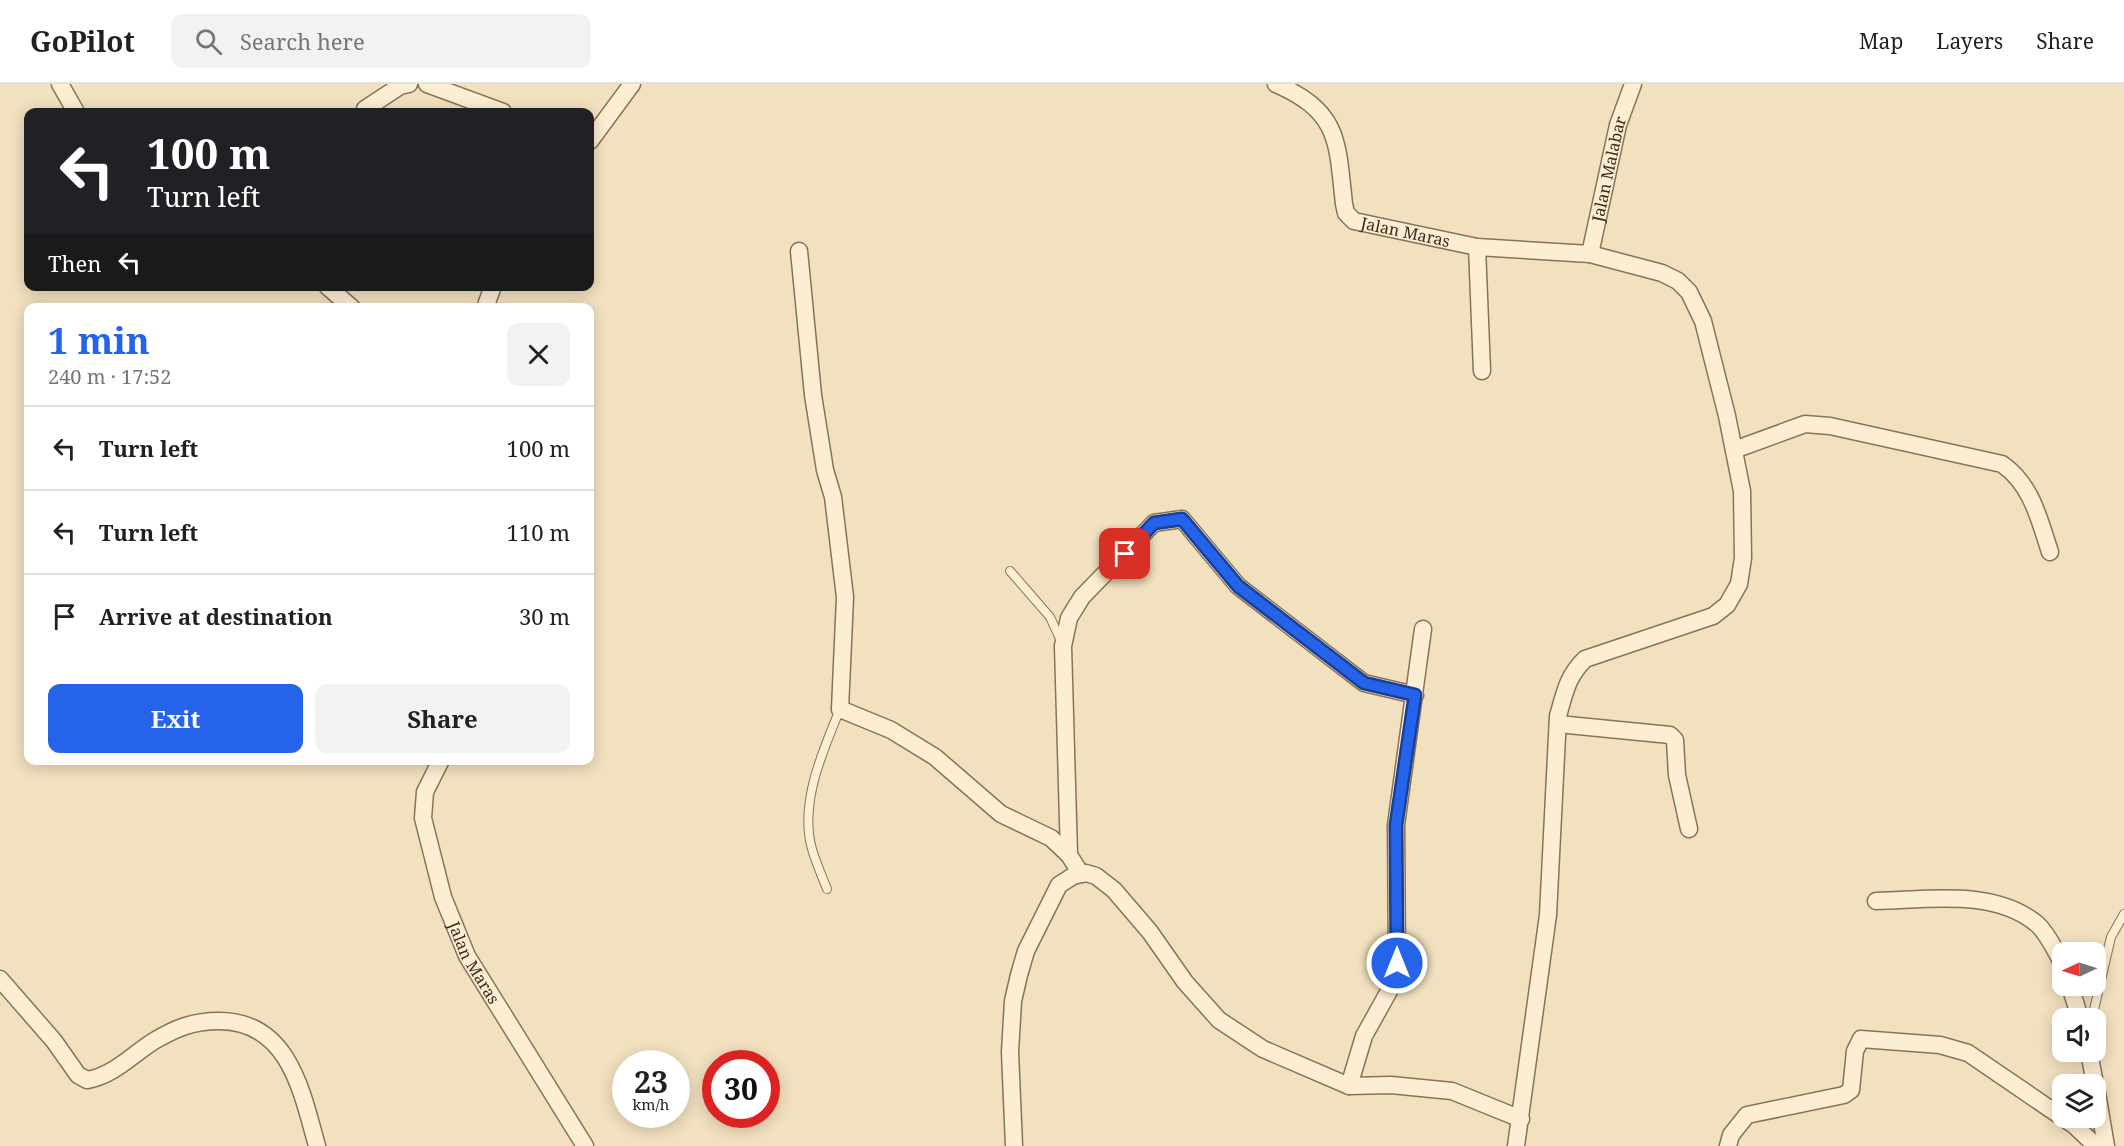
<!DOCTYPE html>
<meta charset="utf-8">
<style>
:root{--surface:#fff;--page:#f2f2f2;--text:#202124;--muted:#757577;--line:#e0e0e0;--accent:#2563eb}
body{margin:0;font-family:"Noto Serif",serif;background:var(--page);color:var(--text);height:100vh;display:flex;flex-direction:column;font-size:22px;white-space:nowrap}
*{box-sizing:border-box;margin:0}
p{font-size:20px;color:var(--muted)}
.icon{flex:none;width:33px;height:33px;fill:none;stroke:currentColor;stroke-width:2;stroke-linecap:round;stroke-linejoin:round}
.map{position:relative;flex:1;overflow:hidden}
.side{position:absolute;left:24px;top:219px;width:570px;height:462px;display:flex;flex-direction:column;background:var(--surface);border-radius:12px;box-shadow:0 3px 15px #0003}
.side>*{flex:none}
.banner{position:absolute;left:24px;top:24px;width:570px;height:183px;border-radius:12px;box-shadow:0 3px 15px #0003;background:#202124;color:#fff;overflow:hidden}
.needle{width:39px;rotate:266deg}
.tools{position:absolute;left:2052px;top:858px;display:grid;gap:12px}
.tools a{display:grid;place-items:center;width:54px;height:54px;border-radius:12px;background:var(--surface);box-shadow:0 3px 15px #0003;font-size:30px}
.speed{position:absolute;left:612px;top:966px;display:flex;gap:12px;font-size:30px;font-weight:700;text-align:center}
.speed>*{display:grid;place-content:center;width:78px;height:78px;border-radius:50%;background:var(--surface);box-shadow:0 3px 15px #0003;line-height:1}
.speed small{font-size:15px;font-weight:400}
.speed .limit{border:9px solid #d22;background:#fff;color:#111}
.pin{position:absolute;display:grid;place-items:center;width:51px;height:51px;color:#fff;margin:-26px;border-radius:12px;box-shadow:0 3px 9px #0006}
.me{position:absolute;width:66px;margin:-33px;rotate:0deg;stroke-linejoin:round;filter:drop-shadow(0 0 4px #0008)}
.turn{display:flex;align-items:center;gap:21px;height:126px;padding:0 24px;font-size:27px}
.turn .icon{width:78px;height:78px;stroke-width:2.5}
.turn b{display:block;font-size:42px;line-height:51px}
.then{display:flex;align-items:center;height:57px;padding:0 24px;background:#0003;gap:12px;font-size:22px}
.round{display:grid;place-items:center;flex:none;width:63px;height:63px;border-radius:12px;background:var(--page)}
.headline{display:flex;align-items:center;justify-content:space-between;height:102px;padding:0 24px}
h1{font-size:36px;font-weight:700;line-height:45px;color:var(--accent)}
.primary-button{display:flex;gap:12px;margin-top:auto;padding:12px 24px}
.primary-button a{flex:1;height:69px;border-radius:12px;background:var(--accent);color:#fff;font-size:24px;font-weight:700;line-height:69px;text-align:center}
.primary-button a+a{background:var(--page);color:var(--text)}
ul{padding:0;list-style:none}
li{display:flex;align-items:center;gap:18px;height:84px;padding:0 24px;border-top:2px solid var(--line)}
li div{flex:1}
li b{display:block;font-size:22px}
li em{font-style:normal}
header{display:flex;align-items:center;gap:36px;box-sizing:border-box;height:84px;padding:0 30px;background:var(--surface);border-bottom:2px solid var(--line)}
header strong{font-size:28px}
nav{display:flex;gap:33px;margin-inline-start:auto;font-size:21px}
.search{width:420px;height:54px;background:var(--page);display:flex;align-items:center;gap:15px;box-sizing:border-box;padding:0 21px;border-radius:12px;color:var(--muted);font-size:22px}
.map>svg:first-child{display:block}
</style>
<header>
<strong>GoPilot</strong>
<div class="search"><svg class="icon" aria-label="search" viewBox="0 0 24 24"><circle cx="10" cy="10" r="6"/><path d="M15 15l6 6"/></svg>Search here</div>
<nav><a>Map</a><a>Layers</a><a>Share</a></nav>
</header>
<div class="map">
<svg width="2124" height="1062" viewBox="0 0 2124 1062">
<rect width="100%" height="100%" fill="#f2e1bf"/>
<g fill="none" stroke-linecap="round" stroke-linejoin="round">
<g stroke="#8c7156" stroke-width="10">
<path id="lane" d="M1010 487 1050 533 1062 559
M827 805C822 792 816 779 812 765 799 719 823 667 840 625
M2092 934 2111 853 2124 830"/>
</g>
<g stroke="#8c7156" stroke-width="19">
<g id="street">
<path d="M60 0 76 28"/>
<path d="M427 0 503 28"/>
<path id="s1" d="M1276 0C1340 28 1337 57 1344 120L1346 129 1354 137 1477 163 1590 170 1662 189 1678 197 1689 208 1703 237 1727 332 1742 407 1743 474 1739 500 1727 521 1713 532 1585 575C1567 593 1565 608 1558 632L1548 831 1516 1062"/>
<path d="M365 25 400 2 409 0"/>
<path d="M590 57 632 0"/>
<path d="M1477 163 1482 287"/>
<path d="M799 167 813 311 825 386 833 413 845 513 840 625 891 646 935 673 1001 730 1051 754 1069 771 1081 790"/>
<path id="s2" d="M1590 170 1618 41 1633 0"/>
<path d="M327 202 352 224"/>
<path d="M485 224 493 202"/>
<path d="M1734 366 1805 340 1830 342 2002 380C2032 401 2039 435 2050 468"/>
<path d="M1558 640 1670 651 1675 656 1677 691 1689 745"/>
<path id="s3" d="M441 676 425 708 423 734 443 813 467 872 585 1062"/>
<path d="M1069 771 1063 562 1069 534 1082 513 1154 439 1182 435 1238 502 1364 599 1415 611"/>
<path d="M1876 817C1927 816 1994 804 2037 840 2047 849 2056 867 2062 879"/>
<path d="M0 895 54 957 78 991 87 996C113 992 133 970 154 957 176 944 193 937 219 937 289 937 302 1008 317 1062"/>
<path d="M2070 902 2080 934"/>
<path d="M2089 968 2095 1000"/>
<path d="M1349 1002 1364 952 1389 907 1397 879 1396 741 1423 545"/>
<path d="M2096 1003 2106 1062"/>
<path d="M1014 1062 1010 968 1013 917 1019 891 1026 867 1059 801 1073 792 1086 789 1096 792 1114 806 1150 848 1185 898 1219 936 1263 965 1349 1002 1391 1001 1452 1007 1521 1035"/>
<path d="M1728 1062 1731 1051 1747 1031 1844 1011 1851 1006 1855 967 1861 955 1940 961 1968 969 2075 1042 2096 1062"/>
</g>
</g>
<use href="#lane" stroke="#fceed3" stroke-width="8"/>
<use href="#street" stroke="#fceed3" stroke-width="16"/>
</g>
<g fill="none" stroke-linecap="round" stroke-linejoin="round">
<g stroke="#184099" stroke-width="15">
<path id="route" d="M1125 470 1154 439 1182 435 1238 502 1364 599 1415 611 1396 741 1397 879"/>
</g>
<use href="#route" stroke="#2563eb" stroke-width="10"/>
</g>
<g text-anchor="middle" stroke-width="4.5" stroke-linejoin="round" paint-order="stroke">
<g font-size="16" fill="#3a2a1c" stroke="#f8ebd0">
<text dy="6" stroke="none"><textPath href="#s2" startOffset="87">Jalan Malabar</textPath></text>
<text dy="6" stroke="none"><textPath href="#s1" startOffset="222">Jalan Maras</textPath></text>
<text dy="6" stroke="none"><textPath href="#s3" startOffset="216">Jalan Maras</textPath></text>
</g>
</g>
</svg>
<div class="tools">
<a><svg class="needle" viewBox="-14 -14 28 28"><path d="M0-13l5 13h-10z" fill="#e53935"/><path d="M0 13l5-13h-10z" fill="#757577"/></svg></a>
<a><svg class="icon" aria-label="sound" viewBox="0 0 24 24"><path d="M4 9h4l5-4v14l-5-4H4zM17 9q2 3 0 6"/></svg></a>
<a><svg class="icon" aria-label="layers" viewBox="0 0 24 24"><path d="M12 4l9 5-9 5-9-5zM3 14l9 5 9-5"/></svg></a>
</div>
<div class="speed"><div>23<small>km/h</small></div><div class="limit">30</div></div>
<div class="pin" style="left:1125px;top:470px;background:#d93025"><svg class="icon" aria-label="arrive" viewBox="0 0 24 24"><path d="M6 21V4h12l-3 4 3 4H6"/></svg></div>
<svg class="me" style="left:1397px;top:879px" viewBox="-20 -20 40 40"><circle r="17" fill="#2563eb" stroke="#fff" stroke-width="3"/><path d="M0-11L8 9 0 5-8 9z" fill="#fff"/></svg>
<div class="banner">
<div class="turn"><svg class="icon" aria-label="left" viewBox="0 0 24 24"><path d="M17 20v-9H6M10 6l-5 5 5 5"/></svg><div><b>100 m</b>Turn left</div></div>
<div class="then">Then<svg class="icon" aria-label="left" viewBox="0 0 24 24"><path d="M17 20v-9H6M10 6l-5 5 5 5"/></svg></div>
</div>
<section class="side">
<div class="headline"><div><h1>1 min</h1><p>240 m · 17:52</p></div><a class="round"><svg class="icon" aria-label="close" viewBox="0 0 24 24"><path d="M6 6l12 12M18 6L6 18"/></svg></a></div>
<ul>
<li><svg class="icon" aria-label="left" viewBox="0 0 24 24"><path d="M17 20v-9H6M10 6l-5 5 5 5"/></svg><div><b>Turn left</b></div><em>100 m</em></li>
<li><svg class="icon" aria-label="left" viewBox="0 0 24 24"><path d="M17 20v-9H6M10 6l-5 5 5 5"/></svg><div><b>Turn left</b></div><em>110 m</em></li>
<li><svg class="icon" aria-label="arrive" viewBox="0 0 24 24"><path d="M6 21V4h12l-3 4 3 4H6"/></svg><div><b>Arrive at destination</b></div><em>30 m</em></li>
</ul>
<div class="primary-button"><a>Exit</a><a>Share</a></div>
</section>
</div>
